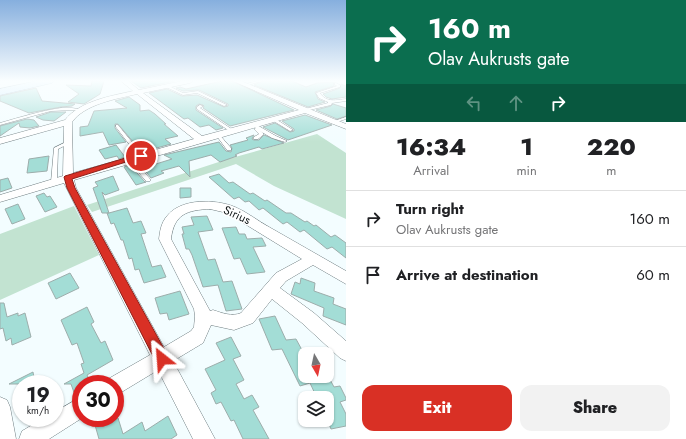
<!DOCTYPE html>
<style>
:root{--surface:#fff;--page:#f2f2f2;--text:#202124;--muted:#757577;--line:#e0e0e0;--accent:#d93025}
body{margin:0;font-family:Jost,sans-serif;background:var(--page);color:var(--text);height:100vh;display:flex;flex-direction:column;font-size:15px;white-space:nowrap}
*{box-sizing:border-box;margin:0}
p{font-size:13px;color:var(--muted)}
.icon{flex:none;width:22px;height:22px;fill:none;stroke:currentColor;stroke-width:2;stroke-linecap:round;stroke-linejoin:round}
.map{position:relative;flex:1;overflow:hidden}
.sheet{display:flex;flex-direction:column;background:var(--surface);width:340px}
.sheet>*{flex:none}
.banner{background:#0b6e4f;color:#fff;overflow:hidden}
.needle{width:26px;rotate:171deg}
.fabs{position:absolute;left:298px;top:347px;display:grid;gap:8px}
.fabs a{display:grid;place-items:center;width:36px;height:36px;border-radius:8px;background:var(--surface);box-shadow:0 1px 3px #0004;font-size:20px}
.speed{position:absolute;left:12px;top:375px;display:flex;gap:8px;font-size:20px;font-weight:700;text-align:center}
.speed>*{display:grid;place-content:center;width:52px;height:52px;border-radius:50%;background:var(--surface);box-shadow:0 1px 3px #0004;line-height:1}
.speed small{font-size:10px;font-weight:400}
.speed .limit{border:6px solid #d22;background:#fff;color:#111}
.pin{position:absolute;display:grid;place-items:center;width:34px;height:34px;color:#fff;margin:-17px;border:2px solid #fff;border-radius:50%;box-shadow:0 1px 4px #0007}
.me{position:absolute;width:44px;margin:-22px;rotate:332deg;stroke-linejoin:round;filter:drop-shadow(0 0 3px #0008)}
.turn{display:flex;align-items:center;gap:14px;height:84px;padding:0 16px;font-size:18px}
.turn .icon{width:52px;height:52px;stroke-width:2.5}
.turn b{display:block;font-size:28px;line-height:34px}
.lanes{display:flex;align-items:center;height:38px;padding:0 16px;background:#0003;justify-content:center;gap:20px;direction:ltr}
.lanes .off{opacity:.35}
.eta{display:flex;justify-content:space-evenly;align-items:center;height:68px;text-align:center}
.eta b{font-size:24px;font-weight:800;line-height:28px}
.button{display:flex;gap:8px;margin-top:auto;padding:8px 16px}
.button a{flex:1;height:46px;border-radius:12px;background:var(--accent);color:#fff;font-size:16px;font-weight:800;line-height:46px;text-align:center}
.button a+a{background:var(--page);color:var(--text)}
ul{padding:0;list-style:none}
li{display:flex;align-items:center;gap:12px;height:56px;padding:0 16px;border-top:1px solid var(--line)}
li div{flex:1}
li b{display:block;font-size:15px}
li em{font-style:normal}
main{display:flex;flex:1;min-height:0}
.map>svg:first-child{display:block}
</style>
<main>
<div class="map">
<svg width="346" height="439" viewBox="0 0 346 439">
<rect width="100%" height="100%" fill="#f3fdff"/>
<path fill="#c2e3d1" d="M317 134 346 153V219L274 186 236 164 92 212 87 205 228 159Z
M74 206 99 255 0 300V234Z"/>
<path fill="#a3ddd6" stroke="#9dadab" d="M92 81H104L100 94 84 104 68 102 79 94 66 85 91 86Z
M131 81H175L141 88Z
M222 81H232L294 110 230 126 203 108 204 106 203 105 199 104 196 106V110L223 128 216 130 209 125 200 127 188 118 184 119 149 93 167 89 182 96 197 95 224 107 228 106V104L199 90 183 91 176 88 180 87 186 89Z
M263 81H292L306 87 317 83 334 82V86L315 92 318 99 325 102 308 107 254 85Z
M341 84 346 86V97L332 99 326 97 323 94 340 88Z
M36 88 42 101 75 104 72 106 61 107 29 113 0 101V96Z
M129 97 140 105V111L149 110 155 114 166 124H164L178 136 165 139 171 144 153 149 150 147 140 150 118 124H115V128L126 142 109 145 103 132 80 136V127L88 126 94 111 127 108 115 101Z
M333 104 346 108V116L337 119 316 110 331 106Z
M51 112H66L54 121 43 120 36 117Z
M305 115 332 125 288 140 263 127 275 123 290 132 294 131V129L282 121Z
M27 119 34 120 39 126 30 128 20 127 19 123 0 136V126Z
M254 135 252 139 254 140H259L264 135 284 143 262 149 259 147 239 153 235 155 237 156 220 162 211 155 189 161 190 177 179 166 161 171 164 173 151 178 143 168 172 159 164 155 219 142 226 151 231 152 232 148 230 145 248 140 246 138Z
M116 145 125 157 119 159 117 156 105 159 99 150Z
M49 156 47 171 27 173 29 159Z
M130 165 145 182H146L136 185 124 167Z
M219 174 229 183 233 182 250 194 253 193 265 201 267 200 286 213H291L305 222 307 221 314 226 316 225 331 237 335 235 346 243V258L332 247 327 249 304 230 300 232 287 222 283 224 263 208 259 210 249 201 245 202 239 197 234 199 209 177Z
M113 176 119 190 105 195 102 192 109 213 127 208 133 223 141 221 146 233 141 234 152 267 161 265 166 277 144 283 139 269 135 270 132 258 129 259 123 240H121L114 223 111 224 107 213H109H102L93 188 98 186 95 182Z
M8 178 12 188 0 192V180Z
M180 188H191V197L180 198Z
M44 193 47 197 50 196 57 207 45 212 36 196Z
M18 204 25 219 12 224 5 209Z
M207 216 213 230 198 232 208 260 215 259 223 282 232 281 242 309 226 311 218 285 203 287 192 255 189 249H186L182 234H184L182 227 194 225 191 217Z
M236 227 239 234H245L247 239 262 238 266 246 253 247 265 272 247 274 240 258 234 259 222 228Z
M70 273 79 288 56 299 48 283Z
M301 278 315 283 314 291 334 298 333 304 346 309V325L323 316 324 308 291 294 295 282 300 284Z
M180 291 189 314 169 320 167 313 160 314 155 298Z
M0 303H4L7 317 18 313V316L25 313 31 337 12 345 11 338 6 341 3 328 0 329Z
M87 307 94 322 91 324 101 343 105 341 113 360 87 375 91 384H81V396L76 398 71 384H64L84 373 81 364 84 363 77 343 72 345 61 320Z
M275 316 286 340 296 339 302 350 305 349V376L327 377V374L334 387 340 386 346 398V400L340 402 346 414V426L331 429 327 420V398H317L310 383 300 386 282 349 272 350 259 319Z
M231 337 241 356 233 359 244 380 236 384 244 399 252 395 259 407 253 410 269 439H243L234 420 231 421 221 402 216 404 211 393 216 390 205 369 225 360 216 343Z
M33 372 35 384H9Z
M168 416 177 435 171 439H99L93 418H118L123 434 142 422 145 431Z"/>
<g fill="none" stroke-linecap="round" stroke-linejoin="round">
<g stroke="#6f7d81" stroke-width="1">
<path id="service" d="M257 81H262L245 86 243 85Z
M336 83 340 85V87L320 93C326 103 337 100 346 99V101L332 103 331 105 305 111V109L328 103V102L319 98 316 93 337 86 334 84Z
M167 85 183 93 198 91 227 105 224 106 197 93 183 95 166 87 165 86Z
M200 105 203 106 200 108 233 130V132H231L197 109V107Z
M61 108H72L84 110 82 111 72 110 51 111 0 125V123C21 117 40 111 61 108Z
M346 117V119L334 123 332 122Z
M272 118H274L293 130 290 131 272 120Z
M253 124H255L276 136 287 141 285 142 272 138 260 131 263 133V135L258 139H254V137L259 134 254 129 256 128 253 126Z
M116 125H118L149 163V165H145L116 127Z
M216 133H218L231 148V150H227L216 135Z
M66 142 70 143 58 149 57 182 56 183H52L51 182 54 148Z
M128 158H132L150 179 151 180 150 181H146L128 160Z"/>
</g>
<g stroke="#6f7d81" stroke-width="1">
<path id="minor" d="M121 81H128L139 90 182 81H193L190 83 143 93 202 136 299 110 233 81H241L346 124V129L305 113 74 180 76 188 164 347 191 331 194 327 195 316 194 309 159 239C160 231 161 223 167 216 181 198 216 199 235 207 247 212 258 221 269 227 295 242 320 256 346 271V284L313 265 286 281 280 288 314 313 346 341V361L340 358 302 323 272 299 253 323 234 330 211 325 203 343 173 361 215 439H193L158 370 115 396V384H106L108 379 150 355 64 183 0 202V195L63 176 64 126 0 144V138L65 120C80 101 111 96 133 91ZM137 94 194 139 73 173 72 122C85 104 116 99 137 94ZM210 209 227 213 302 259 276 273 241 313C232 317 222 313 213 310L210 311 171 239C174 214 187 210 210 209Z
M0 397 7 400 10 407 16 439H0Z
M81 397 82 418 49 439H19L22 431 44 418H55V412Z"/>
</g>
<g stroke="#7595aa" stroke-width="1">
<path id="primary" d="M37 81H54L52 83 0 95V89Z"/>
</g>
<use href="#service" fill="#fff" fill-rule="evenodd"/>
<use href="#minor" fill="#fff" fill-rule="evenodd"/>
<use href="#primary" fill="#cfebfd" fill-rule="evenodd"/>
</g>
<linearGradient id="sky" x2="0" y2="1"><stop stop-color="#86afde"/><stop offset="0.57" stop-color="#fafeff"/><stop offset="1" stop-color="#fafeff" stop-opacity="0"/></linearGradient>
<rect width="346" height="142" fill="url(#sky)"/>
<path fill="#d93025" stroke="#8d1f18" d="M139 154H141L145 156 72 179 75 188 167 354 168 359 167 364 162 366 157 364 67 188 64 177 65 176Z"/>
<g text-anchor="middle" stroke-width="3" stroke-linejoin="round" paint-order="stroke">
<g font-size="12" fill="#0a1011" stroke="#fff">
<text transform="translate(237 215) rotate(25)" y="4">Sirius</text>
</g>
</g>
</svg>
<div class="fabs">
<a><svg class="needle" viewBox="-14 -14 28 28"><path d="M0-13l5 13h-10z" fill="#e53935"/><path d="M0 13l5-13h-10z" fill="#757577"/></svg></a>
<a><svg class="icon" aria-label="layers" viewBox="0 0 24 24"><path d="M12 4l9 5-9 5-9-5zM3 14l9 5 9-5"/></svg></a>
</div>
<div class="speed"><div>19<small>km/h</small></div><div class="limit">30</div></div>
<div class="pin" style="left:141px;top:156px;background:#d93025"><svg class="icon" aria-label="arrive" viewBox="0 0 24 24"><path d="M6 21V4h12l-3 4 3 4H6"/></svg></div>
<svg class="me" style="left:162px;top:359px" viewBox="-20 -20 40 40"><path d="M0-17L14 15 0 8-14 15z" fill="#d93025" stroke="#fff" stroke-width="4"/></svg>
</div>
<section class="sheet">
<div class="banner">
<div class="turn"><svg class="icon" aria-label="right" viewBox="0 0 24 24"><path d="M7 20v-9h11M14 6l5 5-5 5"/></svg><div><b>160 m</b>Olav Aukrusts gate</div></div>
<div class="lanes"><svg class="icon off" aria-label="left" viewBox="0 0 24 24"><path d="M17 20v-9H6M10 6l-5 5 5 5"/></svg><svg class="icon off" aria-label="ahead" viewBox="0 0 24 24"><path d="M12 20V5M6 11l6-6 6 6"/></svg><svg class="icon" aria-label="right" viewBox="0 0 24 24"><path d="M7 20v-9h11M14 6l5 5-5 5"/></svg></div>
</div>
<div class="eta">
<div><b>16:34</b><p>Arrival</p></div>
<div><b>1</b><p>min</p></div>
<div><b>220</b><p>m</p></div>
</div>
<ul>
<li><svg class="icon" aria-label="right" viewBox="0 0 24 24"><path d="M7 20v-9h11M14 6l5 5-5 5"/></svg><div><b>Turn right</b><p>Olav Aukrusts gate</p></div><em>160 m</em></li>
<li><svg class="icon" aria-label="arrive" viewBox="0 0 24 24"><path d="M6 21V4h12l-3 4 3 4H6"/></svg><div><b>Arrive at destination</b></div><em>60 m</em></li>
</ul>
<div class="button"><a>Exit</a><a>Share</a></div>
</section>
</main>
